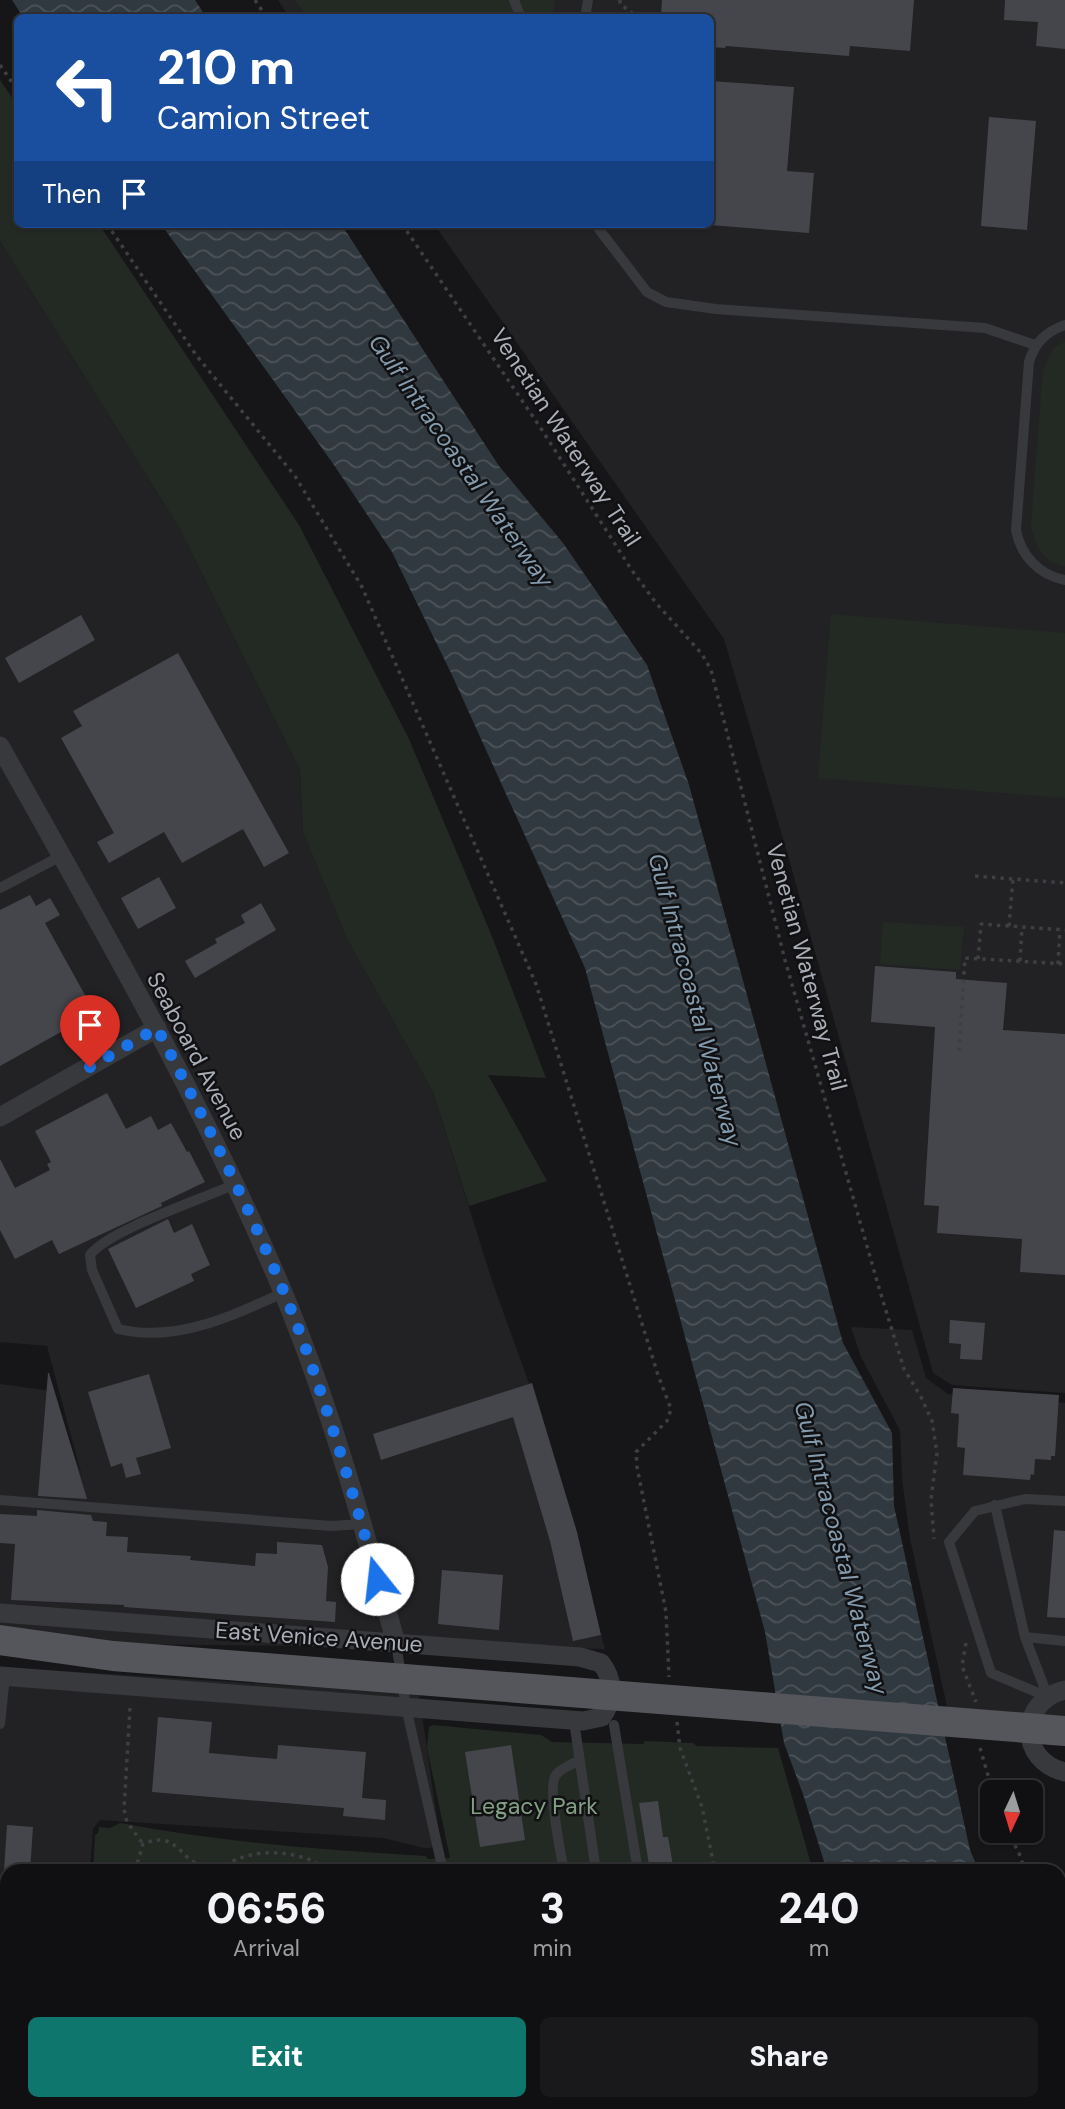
<!DOCTYPE html>
<style>
:root{--surface:#101012;--page:#19191b;--text:#f1f3f6;--muted:#9c9d9f;--line:#303032;--accent:#0f766e}
body{margin:0;font-family:"DM Sans",sans-serif;background:var(--page);color:var(--text);height:100vh;display:flex;flex-direction:column;font-size:26px;white-space:nowrap}
*{box-sizing:border-box;margin:0}
p{font-size:23px;color:var(--muted)}
.icon{flex:none;width:38px;height:38px;fill:none;stroke:currentColor;stroke-width:2;stroke-linecap:round;stroke-linejoin:round}
.map{position:relative;flex:1;overflow:hidden}
.panel{position:absolute;left:0px;top:1864px;width:1066px;height:247px;display:flex;flex-direction:column;background:var(--surface);border-radius:21px 21px 0 0;box-shadow:0 2px 5px #0004,0 0 0 2px var(--line)}
.panel>*{flex:none}
.hud{position:absolute;left:14px;top:14px;width:700px;height:214px;border-radius:10px;box-shadow:0 2px 5px #0004,0 0 0 2px var(--line);background:#1a4fa0;color:#fff;overflow:hidden}
.needle{width:46px;rotate:184deg}
.tools{position:absolute;left:980px;top:1780px;display:grid;gap:14px}
.tools a{display:grid;place-items:center;width:63px;height:63px;border-radius:10px;background:var(--surface);box-shadow:0 2px 5px #0004,0 0 0 2px var(--line);font-size:35px}
.pin{position:absolute;display:grid;place-items:center;width:60px;height:60px;color:#fff;margin:-72px -30px;border-radius:50% 50% 50% 0;rotate:-45deg;box-shadow:0 0 7px #0007}
.pin .icon{rotate:45deg}
.me{position:absolute;width:77px;margin:-38px;rotate:344deg;stroke-linejoin:round;filter:drop-shadow(0 0 5px #0008)}
.turn{display:flex;align-items:center;gap:24px;height:147px;padding:0 28px;font-size:32px}
.turn .icon{width:91px;height:91px;stroke-width:2.5}
.turn b{display:block;font-size:49px;line-height:60px}
.then{display:flex;align-items:center;height:66px;padding:0 28px;background:#0003;gap:14px;font-size:26px}
.eta{display:flex;justify-content:space-evenly;align-items:center;height:119px;text-align:center}
.eta b{font-size:42px;font-weight:800;line-height:49px}
.button{display:flex;gap:14px;margin-top:auto;padding:14px 28px}
.button a{flex:1;height:80px;border-radius:10px;background:var(--accent);color:#fff;font-size:28px;font-weight:800;line-height:80px;text-align:center}
.button a+a{background:var(--page);color:var(--text)}
.map>svg:first-child{display:block}
</style>
<div class="map">
<svg width="1065" height="2109" viewBox="0 0 1065 2109">
<defs>
<pattern id="wetland-marsh" width="20" height="14" patternUnits="userSpaceOnUse" patternTransform="scale(1.75)"><rect width="20" height="14" fill="#232a24"/><path d="M1 5h8M5 5V1M11 12h8M15 12V8" fill="none" stroke="#404642"/></pattern>
<pattern id="water-waves" width="16" height="10" patternUnits="userSpaceOnUse" patternTransform="scale(1.75)"><rect width="16" height="10" fill="#313940"/><path d="M0 5q4-4 8 0t8 0" fill="none" stroke="#4c5359"/></pattern>
</defs>
<rect width="100%" height="100%" fill="#161618"/>
<path fill="#222225" d="M278 0H1065V1393L952 1385 933 1373 787 852 724 639 434 224H710V18H290Z
M0 241 180 529 300 770 303 832 347 939 433 1092 492 1281 542 1419 605 1649 107 1644 0 1629V1384L52 1391 82 1477 47 1346 0 1342Z
M851 1327 912 1330 926 1378 948 1394 1065 1403V1720L948 1711 910 1539 902 1479 900 1430 861 1357Z
M0 1667 419 1694 441 1847 424 1848 383 1838 100 1820 93 1829 90 1871H7V2003L0 2018Z"/>
<path fill="#232a24" d="M295 0H555L553 18 308 17Z
M0 80 17 105 18 224H99L299 525 409 739 491 934 546 1078 488 1075 547 1181 469 1206 433 1092 347 939 303 832 300 770 180 529 0 241Z
M1065 341V566C1043 563 1035 545 1031 526L1043 370 1053 349Z
M831 614 1065 633V798L818 778Z
M883 922 964 927 960 970 880 964Z
M433 1725 541 1735 552 1742 643 1744 645 1741 693 1743 697 1746 778 1748 813 1871H93L95 1835 98 1833 99 1827 110 1828 120 1823C221 1842 323 1850 425 1856L428 1859 450 1858 427 1748 429 1727Z
M77 2104H879L881 2109H77Z"/>
<path fill="url(#wetland-marsh)" d="M7 2024V2104H9L8 2109H0V2032Z"/>
<path fill="url(#water-waves)" d="M12 0H195L206 17H23Z
M161 224H341L499 466 563 543 647 665 689 785 843 1343 892 1433 894 1506 970 1850 979 1871H827L803 1794 784 1743 765 1632 585 968 452 675 392 552 334 465Z
M1059 2009 1065 2014V2109H890L888 2104H1059Z"/>
<path fill="#45464b" d="M662 0H914L910 51 850 46 849 56 726 46 725 48 710 47V18H661Z
M1005 0H1065V49L1036 46 1038 22 1004 20Z
M710 81 794 87 787 171 814 173 809 233 710 225Z
M989 117 1036 121 1027 230 981 226Z
M81 615 95 640 19 683 5 658Z
M178 653 289 853 264 867 243 829 182 863 164 832 109 863 97 842 114 833 61 738 82 726 73 711Z
M159 877 176 908 138 929 121 898Z
M30 895 36 906 50 898 60 915 45 923 95 1013 0 1066V910Z
M261 903 276 930 195 978 185 961 217 943 215 939 245 923 241 915Z
M875 966 956 972V979L1007 983 1003 1030 1065 1034V1275L1020 1272 1022 1239 937 1233 939 1206 924 1205 935 1027 871 1022Z
M107 1093 126 1129 151 1116 158 1130 171 1123 187 1152 189 1151 205 1182 161 1203 162 1206 59 1254 52 1240 15 1259 0 1230V1159L15 1188 50 1170 47 1164 51 1162 35 1131Z
M168 1219 174 1233 192 1224 210 1265 191 1274 194 1281 136 1308 108 1249Z
M950 1320 985 1323 982 1360 960 1359 961 1344 949 1343Z
M48 1373H49L87 1499 38 1496Z
M149 1374 171 1448 136 1458 141 1474 126 1478 122 1463 111 1467 88 1392Z
M532 1383 577 1532 601 1635 573 1641 550 1541 513 1417 381 1460 373 1434Z
M953 1388 1059 1395 1055 1456H1051V1460L1035 1459 1034 1475 1031 1474 1030 1480 963 1475 965 1448 957 1447 959 1414 951 1413Z
M37 1510 91 1515 93 1521 107 1522 106 1536 128 1537 127 1552 191 1556 190 1560 255 1566 256 1553 277 1554V1542L322 1545 328 1567 326 1601 336 1602 335 1622 124 1607V1605L11 1600 15 1544 0 1543V1514L37 1516Z
M1054 1530 1065 1531V1618L1047 1617Z
M442 1570 503 1575 499 1630 438 1624Z
M158 1717 212 1722 209 1753 277 1759 278 1745 366 1752 362 1798 386 1800 385 1820 343 1816 344 1808 152 1792Z
M511 1745 525 1840 480 1847 465 1752Z
M658 1801 663 1837H668L674 1871H650L639 1803Z
M7 1825 33 1827 30 1871H4Z"/>
<g fill="none" stroke-linecap="round" stroke-linejoin="round">
<path stroke="#3e3f43" stroke-width="3.5" stroke-dasharray="3.5 5" stroke-linecap="butt" d="M255 0 267 18
M620 0V4L639 18
M0 65 18 91
M107 224 196 355 295 476 362 587 536 984 658 1375 671 1409 667 1421 636 1452 637 1467 666 1612 669 1677
M402 224 540 427 631 569 656 603 702 654 711 670 785 960 879 1288 904 1369 921 1397 932 1421 937 1453 931 1499 934 1539
M975 876 1065 883
M1009 926 1013 879
M978 959 981 924 1065 930
M1020 961 1022 927
M1058 964 1060 930
M959 1051 965 958 1065 964
M966 1643 962 1666 976 1702
M130 1708 124 1809 127 1822 143 1844
M677 1722 680 1748 702 1807 715 1871
M980 1748 993 1792
M1007 1830 1019 1853 1025 1871
M135 1871 143 1844C180 1828 179 1865 209 1867 225 1867 236 1858 251 1855 275 1849 310 1855 329 1871
M1059 1958 1065 1963
M108 2104 113 2109
M521 2104 522 2109
M751 2104 752 2109"/>
<path stroke="#38393d" stroke-width="10" d="M514 0 521 18
M585 18 588 0
M595 224 647 292 666 302 716 309 985 328 1035 345
M1065 325C1046 332 1035 342 1029 362L1016 530C1021 556 1039 575 1065 580
M0 888 61 856
M235 1184C203 1199 108 1230 90 1255L92 1270 118 1329C177 1343 231 1316 283 1293
M0 1500 331 1526 362 1524
M995 1505 1025 1637
M396 1643 406 1707 443 1871
M1048 1697 991 1673 949 1542 975 1511 1025 1499 1065 1501
M1048 1697 1025 1637 1065 1641
M574 1721 596 1871
M0 1724 5 1676
M614 1725 638 1871
M564 1871C561 1855 547 1786 556 1775 561 1768 573 1764 580 1760
M0 1892 3 1898 0 1917
M540 2104 542 2109"/>
<path stroke="#38393d" stroke-width="19" d="M0 746C99 923 201 1098 280 1285 329 1401 362 1522 396 1643
M0 1117 157 1028
M0 1613 580 1657 601 1663C614 1679 614 1700 602 1717L583 1721 0 1676
M1065 1690C1018 1701 1018 1761 1065 1772"/>
<path stroke="#54565b" stroke-width="30" d="M0 1640 113 1656 1065 1731"/>
</g>
<g fill="none" stroke-linecap="round" stroke-linejoin="round">
<path stroke="#1a73e8" stroke-width="12" stroke-dasharray="0 21.6" d="M90 1067 157 1028C210 1130 263 1233 303 1341 331 1419 355 1499 377 1579"/>
</g>
<g text-anchor="middle" stroke-width="5" stroke-linejoin="round" paint-order="stroke">
<g font-size="23" fill="#aaaeb7" stroke="#111113">
<text transform="translate(566 437) rotate(57)" y="8">Venetian Waterway Trail</text>
<text transform="translate(807 967) rotate(75)" y="8">Venetian Waterway Trail</text>
<text transform="translate(197 1056) rotate(62)" y="8">Seaboard Avenue</text>
<text transform="translate(319 1637) rotate(4)" y="8">East Venice Avenue</text>
</g>
<g font-size="23" fill="#83a084" stroke="#111113">
<text x="534" y="1814">Legacy Park</text>
</g>
<g font-size="24" font-style="italic" fill="#849bae" stroke="#111113">
<text transform="translate(461 461) rotate(55)" y="8">Gulf Intracoastal Waterway</text>
<text transform="translate(695 1000) rotate(75)" y="8">Gulf Intracoastal Waterway</text>
<text transform="translate(841 1548) rotate(75)" y="8">Gulf Intracoastal Waterway</text>
</g>
</g>
</svg>
<div class="tools">
<a><svg class="needle" viewBox="-14 -14 28 28"><path d="M0-13l5 13h-10z" fill="#e53935"/><path d="M0 13l5-13h-10z" fill="#9c9d9f"/></svg></a>
</div>
<div class="pin" style="left:90px;top:1067px;background:#d93025"><svg class="icon" aria-label="arrive" viewBox="0 0 24 24"><path d="M6 21V4h12l-3 4 3 4H6"/></svg></div>
<svg class="me" style="left:377px;top:1579px" viewBox="-20 -20 40 40"><circle r="19" fill="#fff"/><path d="M0-13L10 11 0 6-10 11z" fill="#1a73e8"/></svg>
<div class="hud">
<div class="turn"><svg class="icon" aria-label="left" viewBox="0 0 24 24"><path d="M17 20v-9H6M10 6l-5 5 5 5"/></svg><div><b>210 m</b>Camion Street</div></div>
<div class="then">Then<svg class="icon" aria-label="arrive" viewBox="0 0 24 24"><path d="M6 21V4h12l-3 4 3 4H6"/></svg></div>
</div>
<section class="panel">
<div class="eta">
<div><b>06:56</b><p>Arrival</p></div>
<div><b>3</b><p>min</p></div>
<div><b>240</b><p>m</p></div>
</div>
<div class="button"><a>Exit</a><a>Share</a></div>
</section>
</div>
